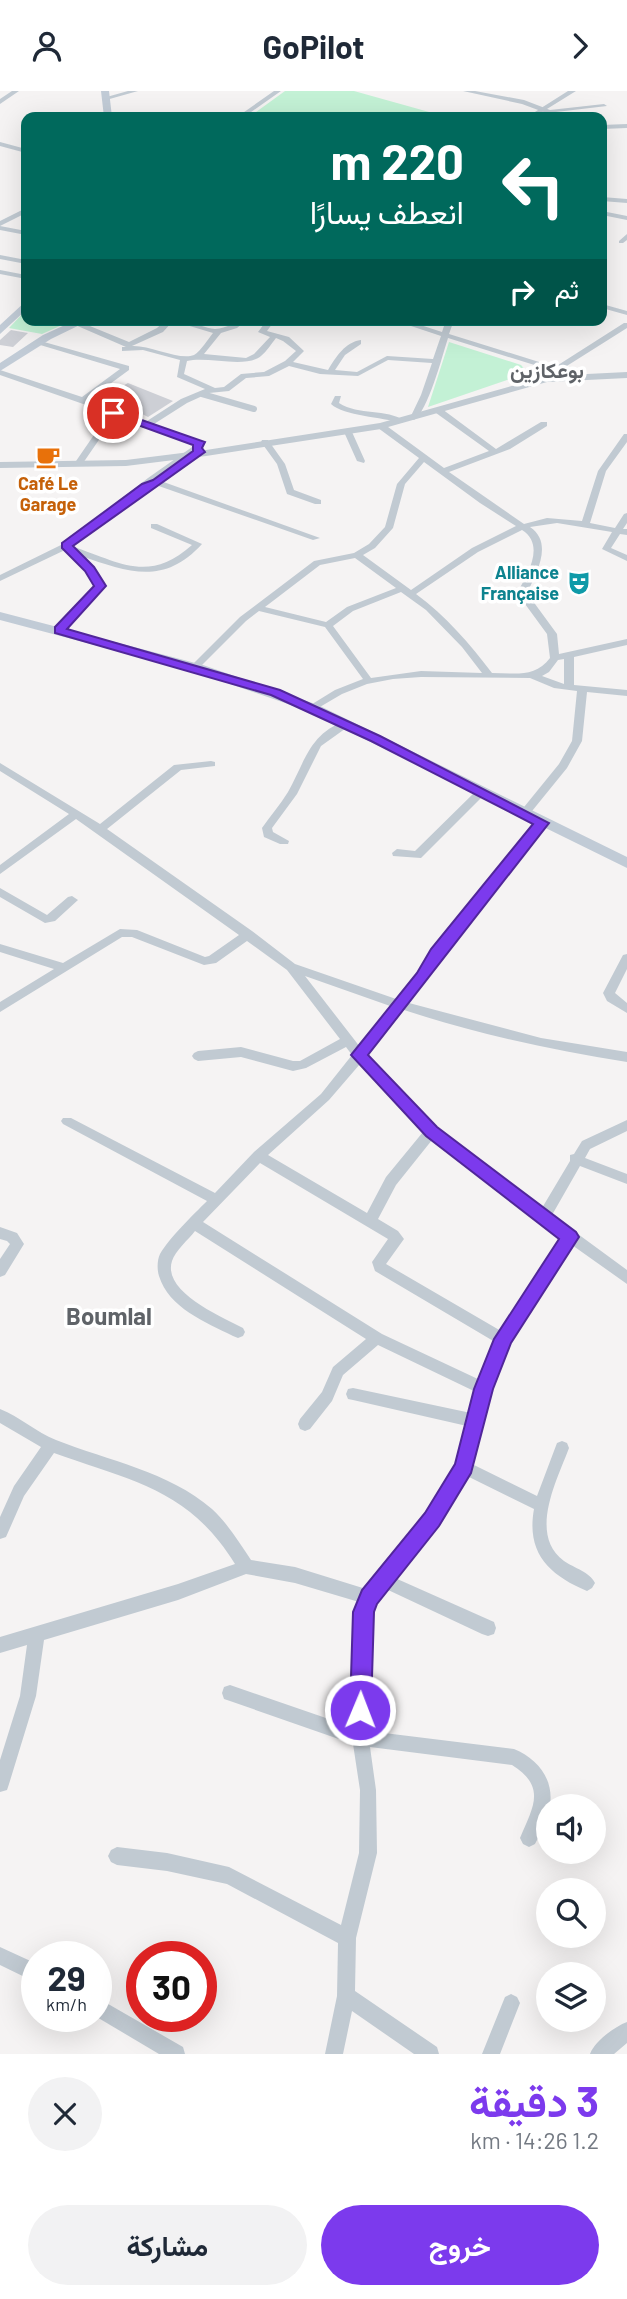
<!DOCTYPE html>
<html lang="ar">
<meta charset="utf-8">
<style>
:root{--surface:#fff;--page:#f2f2f3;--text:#1f2937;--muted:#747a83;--accent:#7c3aed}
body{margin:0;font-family:Barlow,Vazirmatn,sans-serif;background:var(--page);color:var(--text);direction:rtl;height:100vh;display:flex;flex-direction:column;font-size:26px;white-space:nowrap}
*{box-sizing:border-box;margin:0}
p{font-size:23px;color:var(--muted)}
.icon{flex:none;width:38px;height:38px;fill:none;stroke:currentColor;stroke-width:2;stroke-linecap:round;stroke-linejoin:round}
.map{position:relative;height:1963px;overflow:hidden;direction:ltr}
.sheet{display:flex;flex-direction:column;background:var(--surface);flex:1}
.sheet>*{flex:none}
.top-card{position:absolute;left:21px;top:21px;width:586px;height:214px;border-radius:14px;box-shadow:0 7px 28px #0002;direction:rtl;background:#00695c;color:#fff;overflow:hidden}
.controls{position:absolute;left:536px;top:1703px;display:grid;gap:14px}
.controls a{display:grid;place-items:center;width:70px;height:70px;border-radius:50%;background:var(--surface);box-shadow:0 7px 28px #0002;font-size:35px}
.speed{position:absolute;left:21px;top:1850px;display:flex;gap:14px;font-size:35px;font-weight:700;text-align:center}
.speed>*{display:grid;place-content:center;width:91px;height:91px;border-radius:50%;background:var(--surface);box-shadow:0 7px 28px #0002;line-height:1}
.speed small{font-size:18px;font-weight:400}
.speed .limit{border:10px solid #d22;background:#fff;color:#111}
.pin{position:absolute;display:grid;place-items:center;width:60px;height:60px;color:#fff;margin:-30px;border:4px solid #fff;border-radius:50%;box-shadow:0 2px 7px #0007}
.me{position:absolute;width:77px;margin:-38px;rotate:1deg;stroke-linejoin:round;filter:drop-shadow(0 0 5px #0008)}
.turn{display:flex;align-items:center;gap:24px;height:147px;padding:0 28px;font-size:32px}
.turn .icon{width:91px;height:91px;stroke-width:2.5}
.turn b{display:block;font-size:49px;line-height:60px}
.then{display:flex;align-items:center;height:66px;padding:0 28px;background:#0003;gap:14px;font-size:26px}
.round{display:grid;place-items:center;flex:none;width:74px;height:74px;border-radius:37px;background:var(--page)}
.head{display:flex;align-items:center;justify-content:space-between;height:119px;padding:0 28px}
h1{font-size:42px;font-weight:700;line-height:52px;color:var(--accent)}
.button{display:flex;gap:14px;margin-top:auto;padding:14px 28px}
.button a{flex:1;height:80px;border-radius:42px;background:var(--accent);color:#fff;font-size:28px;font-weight:700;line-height:80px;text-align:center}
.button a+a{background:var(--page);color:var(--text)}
header{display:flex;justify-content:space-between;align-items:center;height:91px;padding:0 28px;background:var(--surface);font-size:32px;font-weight:700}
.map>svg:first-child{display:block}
</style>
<header><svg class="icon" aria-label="forward" viewBox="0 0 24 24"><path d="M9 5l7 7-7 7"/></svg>GoPilot<svg class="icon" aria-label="person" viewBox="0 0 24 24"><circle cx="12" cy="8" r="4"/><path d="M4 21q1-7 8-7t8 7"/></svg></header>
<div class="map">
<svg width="627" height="1963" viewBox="0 0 627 1963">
<rect width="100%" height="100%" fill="#f5f3f3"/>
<path fill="#c3f1d5" d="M285 0H354L447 26H249Z
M26 219V229H73L42 243 9 237Z
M449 251 521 274 528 282 428 316Z"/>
<path fill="#cdcfd5" d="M11 239 28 242 13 256 0 254V249Z
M128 292 173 310 148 326 117 310 97 309Z"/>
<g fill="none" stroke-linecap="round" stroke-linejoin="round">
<path stroke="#c1cad2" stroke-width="6" d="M202 303 254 318"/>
<path fill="#c1cad2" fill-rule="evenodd" d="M12 0H19L0 13V8Z
M128 0H138L106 9 103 7Z
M274 0H281L244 26H237Z
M463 0H475L524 9 550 19 604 13 607 15 556 21 565 26H557L522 13Z
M627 33V37L602 38V34Z
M0 51 26 58V62L0 55Z
M602 106 627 108V112L602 110Z
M602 120 627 125V129L602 124Z
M0 135 26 140V144L0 139Z
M627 143V149L623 152H619V150Z
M0 164 26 169V173L0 168Z
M0 179 26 184V188L0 183Z
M602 213 627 220V224L602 217Z
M166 229C173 229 181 228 188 230 197 233 205 237 215 238 227 238 235 229 247 229L237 237 221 242 204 263 246 267 254 263 270 246 258 241 267 229H275L267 240 289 246 304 260 293 271 328 279C336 266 345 251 361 249V253L345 264 335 279 357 281 387 265 433 268 441 245 393 229H405L442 241 446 229H454L449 243 555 276 624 232H627V237L562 278 579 283 580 285 576 287 448 247C442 266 428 320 414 329L410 327 421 304 432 272 388 269 358 285 320 283 289 275 269 285 246 287 229 300 209 302 187 312 154 333 205 353 199 355V358L158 389 320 447 313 449 153 393 71 455C120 471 148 493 192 454L151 437V433H157L202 453C164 495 128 481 81 465L93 476 105 495 62 541H56V537L95 495 86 479 65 459 0 490V484L63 453 148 387 195 354 148 336 142 337V334L116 324 81 375H75L74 373 109 322 0 284V279L82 306 120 278 37 253V249L129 275V279L88 309 147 330 181 308 205 298 177 286 180 269 143 259 122 260V256H126L73 233 80 231 129 251 157 237ZM173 230 213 242C208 248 201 260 194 264 180 270 150 254 132 255L163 241ZM276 247 283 250 296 260 285 270 264 281 241 283 224 296 215 297 184 283 187 270C208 265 245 278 261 265 267 260 271 253 276 247Z
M335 305H341L339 312C359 325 386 317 405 330L401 332C382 326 344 325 331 313Z
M436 318H442L496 358 541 331H547V335L510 358 449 381 524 433 547 427 582 430 598 380 624 343H627V351L606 380 590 432 615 437 624 423 627 422V432L623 438H627V444L620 443 611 457 627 464V470L602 458 612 441 557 432 530 436C554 452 536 483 527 502L557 543 559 563 627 548V554L574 566V594L627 599V605L587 601 582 650 567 677 528 725H520L519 723 520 721 559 673 572 650 577 600 554 597 530 587 421 586 393 588 367 593 342 603 313 620 308 617 309 615 335 599 363 588 325 536 259 520 246 530 198 578H192L190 576 240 526 314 470 354 462 369 453 385 436 397 393 419 367 378 337V333H384L444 377 489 360 436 322ZM424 371 480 412 516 435 472 457 411 499 363 464 375 457 393 437 405 393ZM522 439C546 454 527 484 517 502L547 543 550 567C535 587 515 582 492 582 470 553 446 525 416 503L478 461ZM355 467 396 497 347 516 326 531 265 516 320 474ZM401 501 426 519 462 556 482 582 421 580 371 587 333 535 353 520ZM564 568V593L542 585 549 581 558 569Z
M345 339 352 341 365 370 364 372 357 370 344 341Z
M262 349H268L285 373 294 399 321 409V413H315L287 403 277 373 261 351Z
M345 630 350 633 349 635 321 655 297 703 272 737 273 741 289 750 288 753H280L264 746 262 737C270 725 280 714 288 701 305 671 309 643 345 630Z
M211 670 215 671V675L181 679 107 738 252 840 295 873 399 909 432 859 538 729H546L547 732 546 735 440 865 409 912 541 947 627 961V971C551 959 477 943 404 919L367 964 435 1037 542 1117 570 1070V1064L574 1063 582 1050 627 1029V1040L590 1058 585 1067 627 1083V1093L580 1075 552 1124 627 1179V1193L572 1154 509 1251 491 1298 472 1373 537 1405 557 1352 562 1350 567 1352 569 1357C557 1389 528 1444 564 1470 574 1477 590 1481 595 1492L592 1497 587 1500C549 1484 526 1462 534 1418L467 1385 421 1456 395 1487 494 1531 496 1537 494 1543 488 1545 482 1543 386 1498 375 1511 371 1521 368 1640 514 1658C538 1668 554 1688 550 1715H548C548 1729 541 1741 535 1753L529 1756 523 1753 520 1747C533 1716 547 1696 512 1674L370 1656 376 1699 377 1762 356 1847 355 1900 437 1956 439 1963H414L352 1920 343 1963H325L337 1905 338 1852 227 1793 167 1780 117 1774 111 1771 108 1765 111 1759 117 1756 167 1762 229 1776 341 1834 359 1762 360 1699 353 1653 230 1610 224 1608 222 1602 224 1596 230 1594 352 1636 355 1521 359 1511 295 1492 246 1483 178 1509 44 1549 36 1605 9 1693 7 1699 0 1701V1669L20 1605 27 1554 0 1562V1546L178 1493 235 1473C188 1397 131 1390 54 1362L24 1405 6 1446 0 1448V1426L14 1395 41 1356 0 1332V1318C20 1326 36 1341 56 1349 109 1370 168 1380 212 1418 228 1433 239 1451 251 1469L295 1476 366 1498 411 1446 457 1374 467 1335 353 1309 348 1308 346 1303 348 1298 353 1297 471 1322 476 1301 378 1254 343 1284 332 1310 310 1338 305 1340 300 1338 298 1333 300 1328 322 1301 333 1276 366 1248 195 1140C189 1148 175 1160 172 1170 162 1201 222 1226 243 1237L245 1241 243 1245 238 1247 233 1245C205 1231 169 1217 159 1185 157 1179 157 1169 160 1163 170 1146 193 1124 207 1110L63 1033 61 1030 63 1027H71L215 1102 254 1061 321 1003 352 964 346 956 306 977 293 980 241 966 198 970 194 968 192 965 194 962 198 960 241 956 293 970H300L340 948 287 879 247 850 216 872 204 874 132 846H122L0 921V911L54 878 0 861V853L63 872 120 838 137 839 205 866 209 865 239 844 76 728 0 783V774L69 723 0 680V672L100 733 174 674ZM305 885 393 916 360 956ZM360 973 423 1041 386 1086 367 1122 268 1064 329 1009ZM432 1049 536 1127 538 1131 544 1132 562 1146 501 1240 386 1173 404 1148 398 1140 378 1128 396 1094ZM260 1072 388 1148 372 1171 375 1180 495 1251 480 1289 382 1243 203 1131Z
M481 698 486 701 485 703 421 767 393 765 392 762 397 758 415 760 477 699Z
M0 797 47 824 68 806 72 805 78 809 55 830 45 832 0 806Z
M627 863V878L615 902 627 912V922L607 910 603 902 623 864Z
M0 1136 17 1142 24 1153 5 1184 0 1186V1168L10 1153 7 1150 0 1148Z
M0 1856 37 1873V1892L0 1874Z
M511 1903 517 1906 520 1912 500 1963H482L505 1906Z
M96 1906 183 1956 185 1963H159L95 1925Z
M627 1931V1952L614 1963H590C595 1950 614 1936 627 1931Z"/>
<path fill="#c1cad2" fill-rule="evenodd" d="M568 0H576L534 26H527Z
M26 117V122L0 135V130Z
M627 281V287L547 291 381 338 206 365 126 375 0 377V371L126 369 206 359 380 332 547 285Z"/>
<path fill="#c1cbd6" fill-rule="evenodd" d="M101 0H109L112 26H104Z
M26 210V219L0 243V234Z
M76 229H90L51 248 0 280V272L43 244Z
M0 521 203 574 318 614 627 766V777L308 620 193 580 0 529Z"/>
</g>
<path fill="#7c3aed" stroke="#51269a" stroke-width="2" d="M113 319 205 351 202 357 205 361 73 455 94 476 106 495 67 538 280 599 380 645 549 732 368 964 437 1036 576 1141 579 1146 511 1252 493 1298 471 1382 439 1435 377 1513 374 1521 371 1619 368 1627 360 1630 353 1627 350 1619 353 1521 362 1499 425 1422 455 1373 474 1298 494 1248 559 1148 426 1045 351 964 417 882 431 858 533 733 371 650 271 604 55 542V536L94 495 85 480 62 457V452L142 393 153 389 193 360V354L110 324 108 322Z"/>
<defs>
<g id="cafe-bare" transform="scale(1.89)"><path d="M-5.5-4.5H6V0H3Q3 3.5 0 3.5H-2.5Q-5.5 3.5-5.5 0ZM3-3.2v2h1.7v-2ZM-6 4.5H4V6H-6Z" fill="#e8710a" stroke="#fff" stroke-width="2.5" paint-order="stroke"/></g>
<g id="theatre-bare" transform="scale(1.89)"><path d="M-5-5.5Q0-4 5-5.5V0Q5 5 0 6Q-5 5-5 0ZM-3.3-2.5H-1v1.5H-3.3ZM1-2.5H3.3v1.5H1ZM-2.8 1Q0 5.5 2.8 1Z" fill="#0f9aa8" stroke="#fff" stroke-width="2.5" paint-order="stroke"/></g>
</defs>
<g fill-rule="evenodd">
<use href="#cafe-bare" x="48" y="366"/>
<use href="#theatre-bare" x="579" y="492"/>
</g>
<g text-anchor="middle" stroke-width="7" stroke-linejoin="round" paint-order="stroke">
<g font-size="18" font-weight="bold" fill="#c56008" stroke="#fff">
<text x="48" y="399">Café Le<tspan x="48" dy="21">Garage</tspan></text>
</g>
<g font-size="18" font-weight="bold" fill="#0d838f" stroke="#fff" text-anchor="end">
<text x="559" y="488">Alliance<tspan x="559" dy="21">Française</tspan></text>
</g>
<g font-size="21" font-weight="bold" fill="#5f6368" stroke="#fff">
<text x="547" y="287">بوعكازين</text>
</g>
<g font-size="24" font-weight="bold" fill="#5f6368" stroke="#fff">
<text x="109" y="1234">Boumlal</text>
</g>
</g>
</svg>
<div class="controls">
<a><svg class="icon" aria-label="sound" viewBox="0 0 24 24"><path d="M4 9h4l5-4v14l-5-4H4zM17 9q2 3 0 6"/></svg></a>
<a><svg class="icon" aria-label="search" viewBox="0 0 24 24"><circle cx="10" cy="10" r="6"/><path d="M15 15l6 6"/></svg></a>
<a><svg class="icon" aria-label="layers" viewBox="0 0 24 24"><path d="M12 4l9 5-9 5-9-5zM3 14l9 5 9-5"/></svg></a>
</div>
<div class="speed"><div>29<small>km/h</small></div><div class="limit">30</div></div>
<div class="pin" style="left:113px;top:322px;background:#d93025"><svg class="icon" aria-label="arrive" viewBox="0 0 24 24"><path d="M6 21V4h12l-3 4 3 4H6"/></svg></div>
<svg class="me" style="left:360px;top:1619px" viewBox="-20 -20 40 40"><circle r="17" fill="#7c3aed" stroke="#fff" stroke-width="3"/><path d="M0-11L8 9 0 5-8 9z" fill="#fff"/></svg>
<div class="top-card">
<div class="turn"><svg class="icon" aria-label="left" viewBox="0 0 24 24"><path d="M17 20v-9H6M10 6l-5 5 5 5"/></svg><div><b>220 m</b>انعطف يسارًا</div></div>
<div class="then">ثم<svg class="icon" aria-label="right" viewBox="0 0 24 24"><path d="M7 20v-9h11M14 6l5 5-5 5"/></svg></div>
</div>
</div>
<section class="sheet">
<div class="head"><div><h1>3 دقيقة</h1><p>1.2 km · 14:26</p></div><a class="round"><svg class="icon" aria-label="close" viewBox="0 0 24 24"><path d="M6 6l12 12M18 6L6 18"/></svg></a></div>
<div class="button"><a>خروج</a><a>مشاركة</a></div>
</section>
